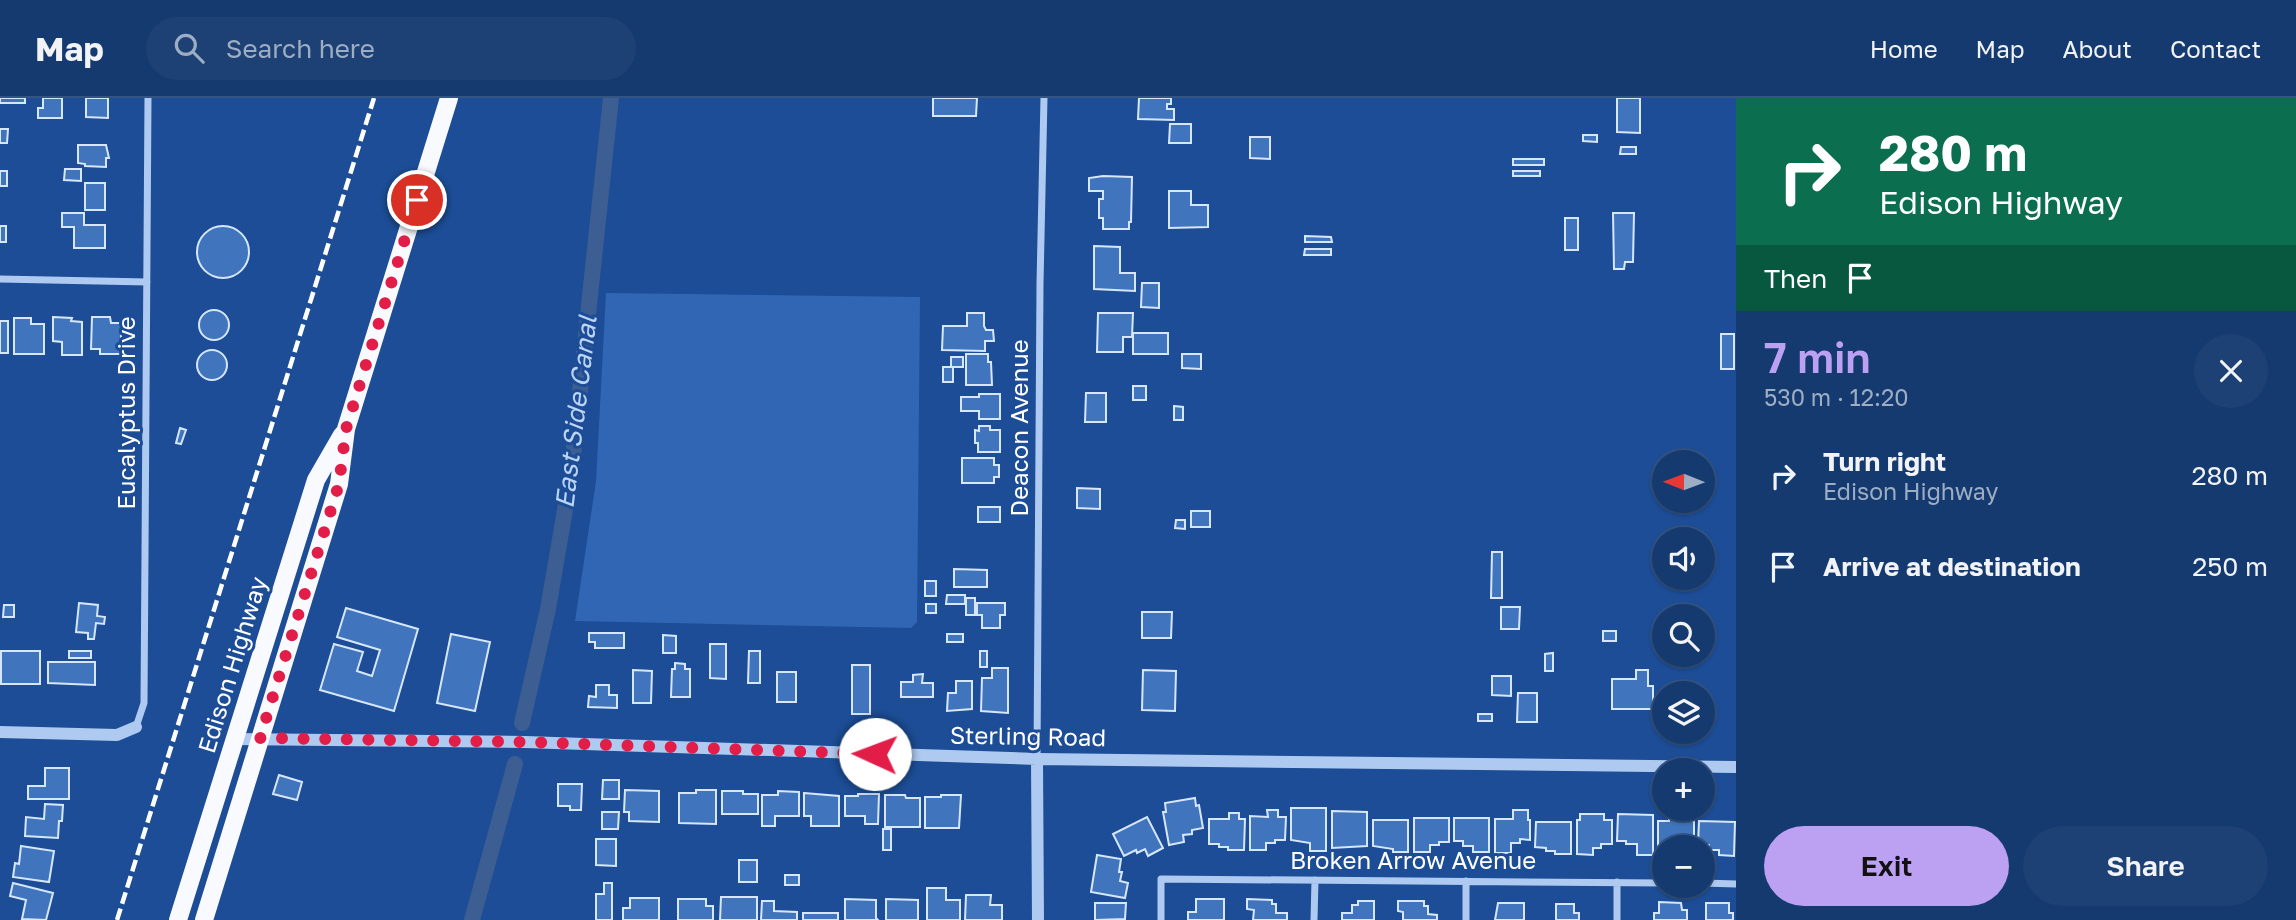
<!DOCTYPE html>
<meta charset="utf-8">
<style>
:root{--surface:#153a70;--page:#1e4175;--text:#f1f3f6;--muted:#9dadc3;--line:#345483;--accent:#bca0f2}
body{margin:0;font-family:"Golos Text",sans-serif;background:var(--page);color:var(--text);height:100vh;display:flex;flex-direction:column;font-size:26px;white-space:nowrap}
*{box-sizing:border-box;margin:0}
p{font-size:23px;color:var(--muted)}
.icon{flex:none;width:38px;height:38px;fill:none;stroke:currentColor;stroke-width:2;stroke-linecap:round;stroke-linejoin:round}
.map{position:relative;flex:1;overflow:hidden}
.sheet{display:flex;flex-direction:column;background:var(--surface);width:560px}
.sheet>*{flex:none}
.guide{background:#0b6e4f;color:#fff;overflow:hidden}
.needle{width:46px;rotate:271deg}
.fabs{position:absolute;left:1652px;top:352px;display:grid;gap:14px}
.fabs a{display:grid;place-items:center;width:63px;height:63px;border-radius:50%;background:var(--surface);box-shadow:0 2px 5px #0004,0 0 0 2px var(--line);font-size:35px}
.pin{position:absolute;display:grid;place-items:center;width:60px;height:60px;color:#fff;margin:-30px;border:4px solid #fff;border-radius:50%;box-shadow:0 2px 7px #0007}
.me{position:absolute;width:77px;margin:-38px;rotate:272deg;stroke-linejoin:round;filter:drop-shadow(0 0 5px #0008)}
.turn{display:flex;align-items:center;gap:24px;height:147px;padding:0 28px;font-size:32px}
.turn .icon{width:91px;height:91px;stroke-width:2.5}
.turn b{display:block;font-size:49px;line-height:60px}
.then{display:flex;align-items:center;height:66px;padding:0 28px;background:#0003;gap:14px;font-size:26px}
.round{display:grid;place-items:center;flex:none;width:74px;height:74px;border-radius:37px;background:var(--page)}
.summary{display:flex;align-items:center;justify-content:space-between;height:119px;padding:0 28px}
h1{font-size:42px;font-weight:600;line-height:52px;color:var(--accent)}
.primary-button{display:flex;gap:14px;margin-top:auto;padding:14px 28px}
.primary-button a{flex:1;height:80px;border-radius:42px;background:var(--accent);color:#111;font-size:28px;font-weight:600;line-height:80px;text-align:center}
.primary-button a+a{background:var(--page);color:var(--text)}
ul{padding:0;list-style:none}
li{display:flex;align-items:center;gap:21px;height:91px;padding:0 28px}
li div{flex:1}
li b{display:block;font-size:26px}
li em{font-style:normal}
header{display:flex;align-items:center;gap:42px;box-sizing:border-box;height:98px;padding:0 35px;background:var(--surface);border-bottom:2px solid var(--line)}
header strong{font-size:33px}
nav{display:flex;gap:38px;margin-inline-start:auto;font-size:24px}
.search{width:490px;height:63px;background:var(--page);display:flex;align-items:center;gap:18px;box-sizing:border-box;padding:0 24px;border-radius:38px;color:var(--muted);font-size:26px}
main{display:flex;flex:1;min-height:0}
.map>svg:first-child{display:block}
</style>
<header>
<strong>Map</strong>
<div class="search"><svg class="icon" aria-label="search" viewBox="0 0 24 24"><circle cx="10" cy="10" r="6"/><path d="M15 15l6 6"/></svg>Search here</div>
<nav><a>Home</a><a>Map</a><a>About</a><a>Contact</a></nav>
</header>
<main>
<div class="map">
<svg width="1736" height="822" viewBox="0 0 1736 822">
<rect width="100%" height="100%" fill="#1c4d96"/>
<path fill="#3066b4" d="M606 195 920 199 917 524 911 530 575 523 596 383Z"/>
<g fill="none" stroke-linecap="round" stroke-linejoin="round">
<path stroke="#3c5e93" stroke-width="16" d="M522 625 548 511 571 377 611 0
M472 822 515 666"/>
</g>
<path fill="#4074bc" stroke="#d6e6fb" stroke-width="2" d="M0 0H25V5H0Z
M43 0H62V20H38V10H43Z
M86 0H108V20L86 19Z
M933 0H977L976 18H933Z
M1139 0H1171V6H1167V11H1174V22L1138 21Z
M1617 0H1640V35L1617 34Z
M1170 26H1191V45H1169Z
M0 31H8L7 45H0Z
M1583 37H1597V44L1583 43Z
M1250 39H1270V61L1250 60Z
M78 47H106L109 60H106V69L85 68V66L78 65Z
M1621 49H1636V56H1620Z
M1513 61H1544V67H1513Z
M65 71H81V83L64 82Z
M0 73H7V88H0Z
M1513 73H1540V78H1513Z
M1103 78 1132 79 1131 124H1129V131H1103V120H1099V101H1103V93H1089V80Z
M85 85H105V112H85Z
M1169 93H1191V107H1208V129L1169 130Z
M62 115H84V127H105V150H74V129H62Z
M1613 115H1634L1633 164H1625L1624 171H1614Z
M1565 120H1578V152H1565Z
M197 154a26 26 0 1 1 52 0a26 26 0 1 1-52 0Z
M0 128H6V144H0Z
M1305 138 1331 139 1332 144H1305Z
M1094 148 1120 149V175H1135V193L1094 191Z
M1305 151H1331V157H1304Z
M1142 185H1159V210L1141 209Z
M199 227a15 15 0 1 1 30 0a15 15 0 1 1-30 0Z
M967 215H984V228L986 232H993L994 243H985V253L942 252 943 228H967Z
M1098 215H1133L1132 239H1123V254H1097Z
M53 219 72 220 71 223 82 224V257H62V244L53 243Z
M92 219H110L111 225H121V256H100V251H91Z
M14 220H31V226H44V256H14Z
M0 223H8V255H0Z
M1133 235H1168V256H1133Z
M1721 236H1734V271H1721Z
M197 267a15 15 0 1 1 30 0a15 15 0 1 1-30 0Z
M966 256H988V264H991L992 287H966Z
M1182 256H1201V271L1182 270Z
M951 259H963V269H951Z
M943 269H953V284H943Z
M1133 288H1146V302H1133Z
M1086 295H1106V324H1085Z
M979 296H1000V321H979V313H961V299H979Z
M1174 308 1183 309V322H1174Z
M979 328H990V332H1000V354H978V345H975V332L979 333Z
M180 330 186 332 181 346 176 345Z
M962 360H994V367H999V379H994V385H962Z
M1077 390 1100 391V411L1077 410Z
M978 409H1000V424H978Z
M1191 413H1210V429H1191Z
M1176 422H1185V431L1175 430Z
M1492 454H1502V500H1491Z
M954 471 987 472V489H954Z
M925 483H936V498H925Z
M947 497H965V506H946Z
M966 500H975V517H966Z
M79 505 98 507 97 518 105 519 104 526 96 525 94 541H88V535L76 534Z
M977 505H1005V517H1000V530H982V517H977Z
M926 506H936V515H926Z
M4 507H14V519H3Z
M1501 509H1520L1519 531H1501Z
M346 510 418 531 394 613 320 592 334 546 363 554 357 573 372 578 380 552 337 539Z
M1142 514H1172L1171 540H1142Z
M1603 533H1616V543H1603Z
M589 535H624V550H595V544H589Z
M451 536 490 544 475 613 437 605Z
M947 536H963V544H947Z
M663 537 676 538V555H663Z
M710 546H726V581L710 580Z
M1 553H40V586H1Z
M69 553H91V560H69Z
M749 553H760V585H748Z
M980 553H987V569H980Z
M1553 555V573H1545V556Z
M48 564H95V587L48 585Z
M675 565 685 566V571H690V599H671L672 571H675Z
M852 567H870V616H852Z
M992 570H1008V615L981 613 982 580H992Z
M633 572 652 573 651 605H633Z
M1143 572 1176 573 1175 613 1142 612Z
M1636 572H1648V588H1653V611H1612V581H1636Z
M777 574H796V604H777Z
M923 576 922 585H933V599H901V584H913V577Z
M1492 578H1511V598L1492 597Z
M956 583H972V611L947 613 948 595H956Z
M596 587H609V597H617V610L588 609 589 598 596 599Z
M1518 595H1537V624H1517Z
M1478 616H1492V623H1478Z
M45 670H69V701H28V688H45Z
M279 677 302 684 297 702 273 696Z
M603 682H619V701H602Z
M558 686H582L581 712H570V708H558Z
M625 692 659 693V724L629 723V714H624Z
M696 692H716V726L679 725V695H696Z
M722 693H743V696H758V716H722Z
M778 693 799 694V718H775V728H762V697H778Z
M804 695 839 698V728H811V718H804Z
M858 696H879L878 726H865V718H845V698H858Z
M885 697H905L906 700H920V729H885Z
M941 697H961L959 730H925V699H941Z
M1195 700 1196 708 1199 707 1203 730 1192 732V736L1183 737 1184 744 1169 747 1163 714H1166L1165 705Z
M45 706 63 707 62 723H59L58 740 25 738 26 719 44 721Z
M1291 710H1326V753H1310V745L1291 742Z
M1267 712H1278V719H1286L1285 742H1275V745H1266V752H1250V718L1268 719Z
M1513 712H1528V722H1530V742L1520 741V745H1511V755H1495V721H1513Z
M1332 713 1367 714V748L1332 750Z
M602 714H619L618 731H602Z
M1229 715H1239V721H1245L1244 752H1228V749H1219V746H1209V721H1229Z
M1580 716H1604V722H1612V746H1601V750H1593V757L1577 756V722H1580Z
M1618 716 1653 717V757H1637V746H1626V743H1617Z
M1669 717H1685V723H1694V748L1664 749V757H1658V723H1669Z
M1147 719 1163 750 1148 758 1145 751 1137 755 1136 752 1124 758 1113 736Z
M1414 720H1449V744H1439V747H1430V754H1414Z
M1454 720H1489V754H1473V748H1463V743H1454Z
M1373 722H1408V754H1393V751L1373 748Z
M1699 723 1735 724 1734 758 1719 757V752H1709V747H1698Z
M1536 724H1571V756H1555V753H1546V750L1535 749Z
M883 731H891V752H883Z
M596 741H616V768L596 767Z
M21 748 54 753 49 784 13 779 15 765 19 766Z
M1097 757 1121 761 1119 774H1122L1120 783 1128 785 1125 800 1091 794Z
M739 762H757V784H739Z
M785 777H799V787H785Z
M13 785 53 795 46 822 22 821 26 802 10 798Z
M604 785H612V822H596V796H604Z
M927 790H946V802H960V822H927Z
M966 797H991L990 807H1002V822H965Z
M721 799H757V822H720Z
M630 800H659V822H623V810H630Z
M678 801H706V808H713V822H678Z
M845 801 876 802V820L878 822H845Z
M886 801 918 802V822H886Z
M1196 801H1224V822H1188V814H1196Z
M1247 801 1272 802V806H1276V815H1287V822H1253L1254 812 1247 811Z
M762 803H774V813L797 814V822H761Z
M1358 803H1374V822H1342V815H1352V807H1358Z
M1398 803H1424V808H1428V816L1437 817V822H1403V814L1398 813Z
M1659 804 1681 805 1682 812H1687V822H1654V815H1659Z
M1095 805H1126L1125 821 1095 822Z
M1498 805H1524V822H1495Z
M1706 805H1729V815H1733V822H1706Z
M1556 806H1574V815H1579V822H1556Z
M803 815H838V822H803Z"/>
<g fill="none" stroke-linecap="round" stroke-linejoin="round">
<path stroke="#afcaf0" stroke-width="7" d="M0 181 147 184
M136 629 144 605 148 0
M1037 661 1040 186 1044 0
M1703 785 1736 786
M1161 822V781L1664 785
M1314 822 1315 782
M1466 822V783
M1617 822V784"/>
<path stroke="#afcaf0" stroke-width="12" d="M0 634 117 637 136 629
M235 641 525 644 1037 661 1736 669
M1037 661 1038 822"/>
<path stroke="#f8faff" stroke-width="18" d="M178 822 316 382 342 337
M204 822 339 386 346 331 449 0"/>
<path stroke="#fff" stroke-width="4.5" stroke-dasharray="12 5" stroke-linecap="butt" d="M117 822 374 0"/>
</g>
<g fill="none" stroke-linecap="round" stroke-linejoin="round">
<path stroke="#e11d48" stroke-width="12" stroke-dasharray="0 21.6" d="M417 102 346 331 339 386 260 640 526 644 875 656"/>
</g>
<g text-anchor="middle" stroke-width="6" stroke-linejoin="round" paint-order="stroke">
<g font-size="24" fill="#fff" stroke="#1c4d96">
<text transform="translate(127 315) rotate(-90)" y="8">Eucalyptus Drive</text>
<text transform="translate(1020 330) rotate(-90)" y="8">Deacon Avenue</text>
<text transform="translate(233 567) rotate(-73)" y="8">Edison Highway</text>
<text transform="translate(1028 639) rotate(1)" y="8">Sterling Road</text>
<text x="1413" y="771">Broken Arrow Avenue</text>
</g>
<g font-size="26" font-style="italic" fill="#bcd4f6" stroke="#1c4d96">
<text transform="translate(576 314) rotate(-83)" y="9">East Side Canal</text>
</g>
</g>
</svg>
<div class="fabs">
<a><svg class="needle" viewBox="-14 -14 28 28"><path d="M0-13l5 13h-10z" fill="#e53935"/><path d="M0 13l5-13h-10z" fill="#9dadc3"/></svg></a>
<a><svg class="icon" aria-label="sound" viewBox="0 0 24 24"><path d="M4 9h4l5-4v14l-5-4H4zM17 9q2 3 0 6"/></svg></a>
<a><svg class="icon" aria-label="search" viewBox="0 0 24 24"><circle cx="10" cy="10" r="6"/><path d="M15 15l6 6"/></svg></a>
<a><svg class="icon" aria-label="layers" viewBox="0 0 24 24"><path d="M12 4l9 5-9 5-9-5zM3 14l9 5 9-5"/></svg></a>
<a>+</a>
<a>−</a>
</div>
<div class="pin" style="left:417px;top:102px;background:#d93025"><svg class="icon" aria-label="arrive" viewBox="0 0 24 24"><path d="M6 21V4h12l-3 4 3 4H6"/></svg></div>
<svg class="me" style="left:875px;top:656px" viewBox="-20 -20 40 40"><circle r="19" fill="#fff"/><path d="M0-13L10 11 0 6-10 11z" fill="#e11d48"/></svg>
</div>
<section class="sheet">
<div class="guide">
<div class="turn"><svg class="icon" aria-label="right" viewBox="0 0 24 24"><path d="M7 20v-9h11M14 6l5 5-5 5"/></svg><div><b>280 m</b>Edison Highway</div></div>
<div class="then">Then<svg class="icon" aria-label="arrive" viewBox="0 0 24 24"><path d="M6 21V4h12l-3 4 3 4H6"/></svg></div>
</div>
<div class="summary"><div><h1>7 min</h1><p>530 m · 12:20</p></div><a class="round"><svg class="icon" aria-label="close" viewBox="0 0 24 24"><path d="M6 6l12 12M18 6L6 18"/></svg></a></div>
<ul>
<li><svg class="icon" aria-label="right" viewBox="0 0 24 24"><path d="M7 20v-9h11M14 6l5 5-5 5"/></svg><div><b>Turn right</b><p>Edison Highway</p></div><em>280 m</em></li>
<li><svg class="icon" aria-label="arrive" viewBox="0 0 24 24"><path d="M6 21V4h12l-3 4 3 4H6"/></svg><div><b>Arrive at destination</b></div><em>250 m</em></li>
</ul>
<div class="primary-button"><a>Exit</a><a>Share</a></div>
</section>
</main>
